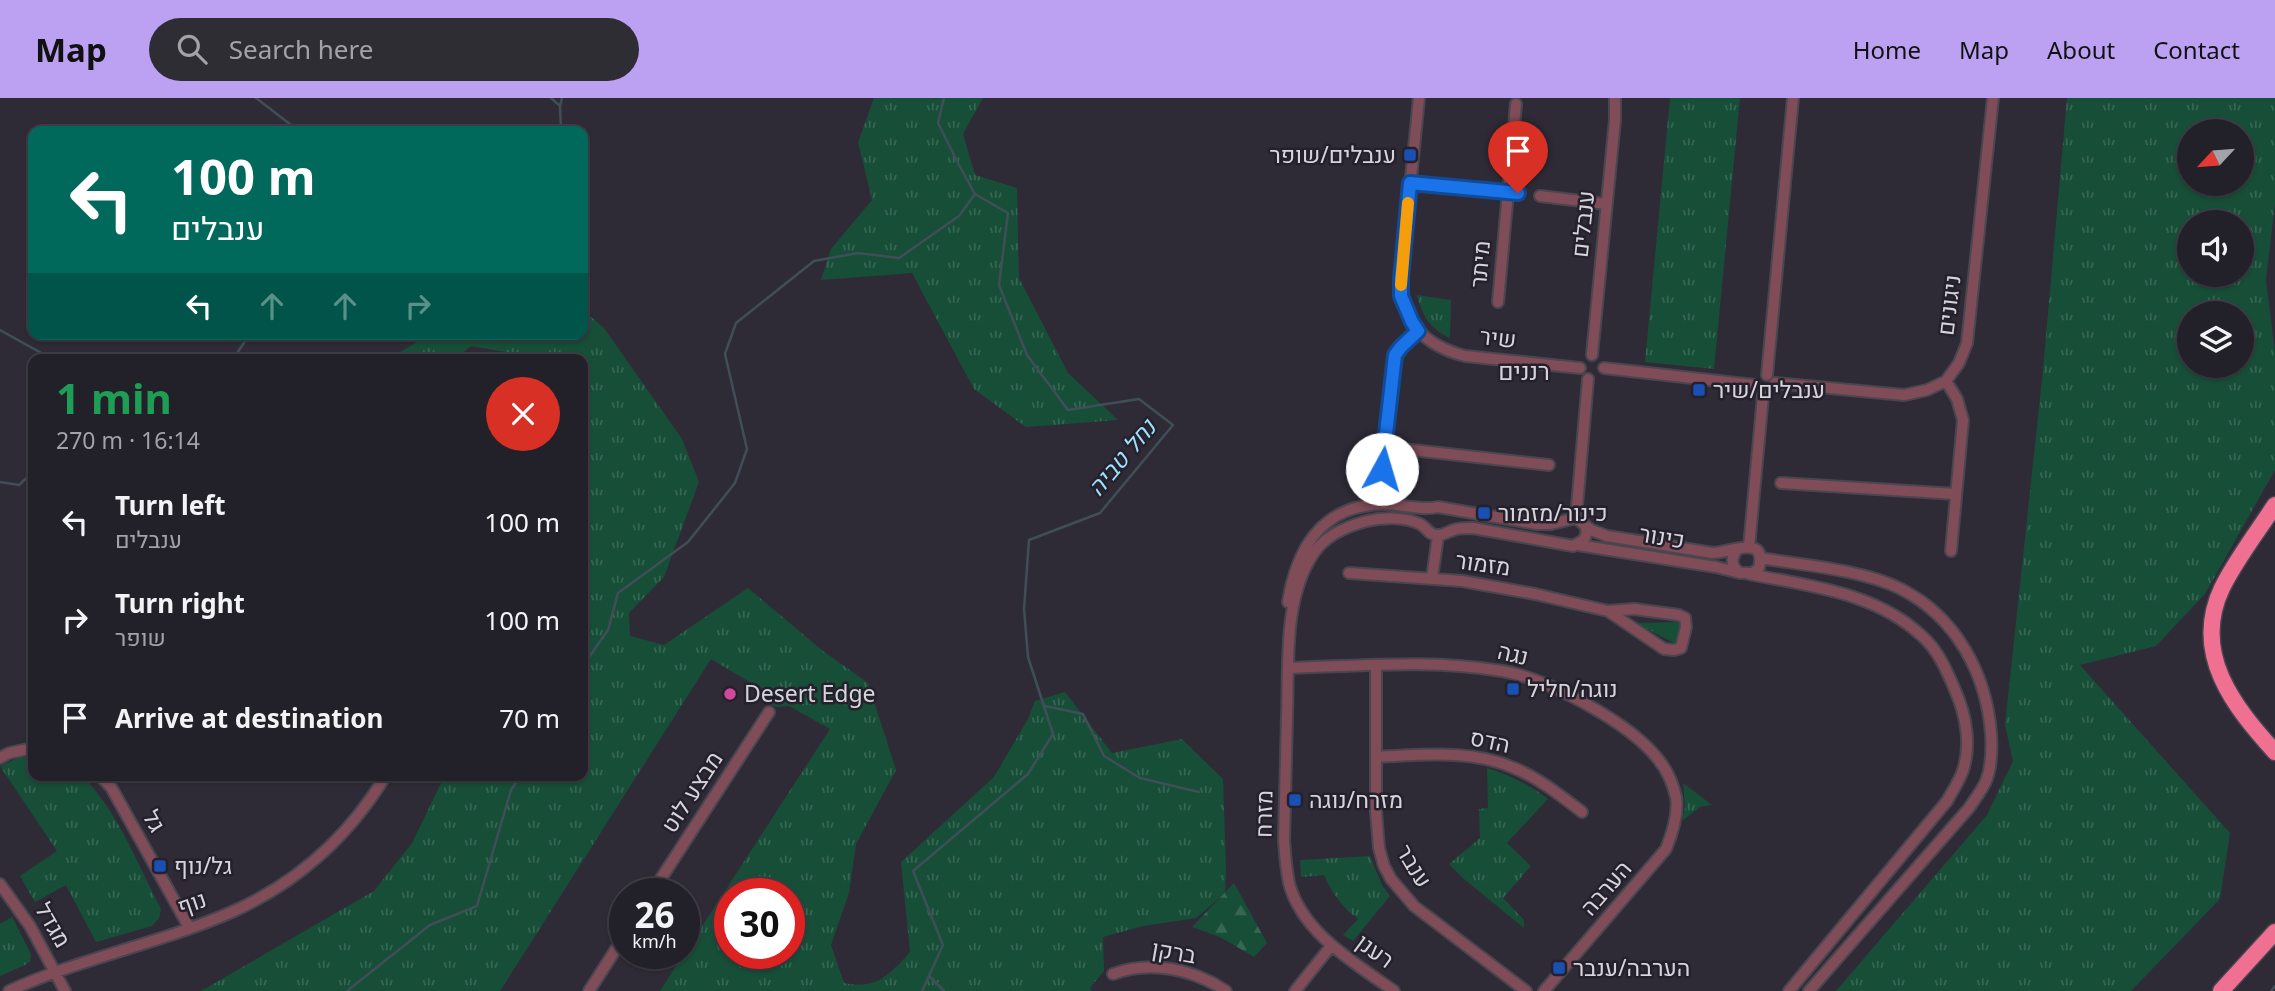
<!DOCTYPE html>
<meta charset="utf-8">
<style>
:root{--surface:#222028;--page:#2e2d34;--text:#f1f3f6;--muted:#a2a3a8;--line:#3f3e45;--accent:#bca0f2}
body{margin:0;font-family:"Noto Sans",Heebo,sans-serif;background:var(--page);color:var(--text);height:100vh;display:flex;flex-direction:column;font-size:26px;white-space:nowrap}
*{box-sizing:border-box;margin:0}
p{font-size:23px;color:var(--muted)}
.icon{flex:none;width:38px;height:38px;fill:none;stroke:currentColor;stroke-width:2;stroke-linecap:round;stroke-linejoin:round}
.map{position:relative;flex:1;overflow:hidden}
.panel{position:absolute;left:28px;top:256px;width:560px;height:427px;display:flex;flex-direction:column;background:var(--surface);border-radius:14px;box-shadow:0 2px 5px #0004,0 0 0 2px var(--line)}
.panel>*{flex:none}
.hud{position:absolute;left:28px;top:28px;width:560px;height:214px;border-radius:14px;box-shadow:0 2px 5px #0004,0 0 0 2px var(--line);background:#00695c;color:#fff;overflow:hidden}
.needle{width:46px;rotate:244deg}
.fabs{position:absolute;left:2177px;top:21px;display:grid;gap:14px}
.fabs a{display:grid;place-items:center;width:77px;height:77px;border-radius:50%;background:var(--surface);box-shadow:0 2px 5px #0004,0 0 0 2px var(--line);font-size:35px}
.speed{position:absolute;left:609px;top:780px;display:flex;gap:14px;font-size:35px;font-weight:700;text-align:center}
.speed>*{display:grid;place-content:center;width:91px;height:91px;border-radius:50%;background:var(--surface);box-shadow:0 2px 5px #0004,0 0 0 2px var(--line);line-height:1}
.speed small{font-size:18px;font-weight:400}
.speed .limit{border:10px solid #d22;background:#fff;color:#111}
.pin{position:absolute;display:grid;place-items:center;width:60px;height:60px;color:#fff;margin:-72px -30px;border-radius:50% 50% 50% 0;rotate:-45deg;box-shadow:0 0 7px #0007}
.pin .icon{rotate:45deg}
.me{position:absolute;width:77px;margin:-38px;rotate:6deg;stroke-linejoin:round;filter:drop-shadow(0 0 5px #0008)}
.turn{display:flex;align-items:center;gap:24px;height:147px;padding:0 28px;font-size:32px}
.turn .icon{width:91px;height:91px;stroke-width:2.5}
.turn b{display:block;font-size:49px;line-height:60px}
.lanes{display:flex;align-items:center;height:66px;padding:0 28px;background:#0003;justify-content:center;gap:35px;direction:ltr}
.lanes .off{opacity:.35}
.round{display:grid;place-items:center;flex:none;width:74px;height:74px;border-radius:37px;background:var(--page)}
.headline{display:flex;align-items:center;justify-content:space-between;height:119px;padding:0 28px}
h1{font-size:42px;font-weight:700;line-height:52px;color:#1e9e55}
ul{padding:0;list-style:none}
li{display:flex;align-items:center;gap:21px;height:98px;padding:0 28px}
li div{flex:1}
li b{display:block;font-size:26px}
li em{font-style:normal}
header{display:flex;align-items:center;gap:42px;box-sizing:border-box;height:98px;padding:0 35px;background:var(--accent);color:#111}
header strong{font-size:33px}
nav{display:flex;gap:38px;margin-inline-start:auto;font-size:24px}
.search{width:490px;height:63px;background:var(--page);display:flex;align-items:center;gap:18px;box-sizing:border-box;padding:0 24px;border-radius:38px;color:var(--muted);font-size:26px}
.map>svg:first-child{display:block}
</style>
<header>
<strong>Map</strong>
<div class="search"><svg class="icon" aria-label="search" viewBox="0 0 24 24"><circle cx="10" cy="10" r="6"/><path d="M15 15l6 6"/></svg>Search here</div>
<nav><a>Home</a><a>Map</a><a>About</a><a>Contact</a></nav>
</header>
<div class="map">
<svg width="2275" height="893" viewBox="0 0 2275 893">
<defs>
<pattern id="grass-tufts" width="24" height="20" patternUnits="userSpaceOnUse" patternTransform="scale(1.75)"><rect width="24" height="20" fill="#164e38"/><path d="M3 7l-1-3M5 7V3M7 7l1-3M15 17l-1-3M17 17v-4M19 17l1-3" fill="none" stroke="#376754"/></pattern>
<pattern id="forest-firs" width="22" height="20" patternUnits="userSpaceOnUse" patternTransform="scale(1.75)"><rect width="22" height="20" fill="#164e38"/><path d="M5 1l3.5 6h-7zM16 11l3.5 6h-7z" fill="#376754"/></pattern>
</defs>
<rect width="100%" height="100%" fill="#2e2b36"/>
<path fill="url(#grass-tufts)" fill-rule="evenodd" d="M874 0H983L963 36 975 77 1017 90 1019 180 1068 275 1118 322 1026 329 974 291 912 175 821 182 831 151 872 102 858 44Z
M1670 0H1740L1714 271 1645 264Z
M2067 0H2275V105L2266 182 2275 253V372L2205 496 2156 548 2080 567 2230 735 2220 801 2131 893H1836L1987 717 2013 663 2005 627 2043 272ZM2189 33H2242V86H2189ZM2189 124H2242V177H2189ZM2189 215H2242V268H2189Z
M1417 197 1451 202 1450 240C1430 231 1422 217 1417 197Z
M583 212 604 230 682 341 699 384 664 479 629 515 630 538 664 547 748 490 823 553 868 585 896 672 856 746 849 795 831 847 844 885C877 892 889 877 910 854L901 764 994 679 1028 621 1035 603 1065 594 1112 655 1182 641 1223 681 1226 771 1225 795 1196 820 1143 828 1103 839 1104 873 1090 890 1092 893H660L830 631 789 608 776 609 757 599 753 586 711 561 500 893H201L374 793 412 745 445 677H583V261H546L471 248 454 261H389L430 236H583ZM730 796H789V856H730Z
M1679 524 1681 536 1676 546 1636 525Z
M20 659 33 660V677H81C117 711 138 767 161 811L159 820 152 828 96 844 66 787 35 804 20 778 57 753 0 668Z
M1487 670C1511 677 1529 687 1548 701L1507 745 1531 768 1503 800 1524 822V830L1464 781 1449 766 1480 740 1479 711 1488 710Z
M1683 685 1712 707 1700 709 1682 723 1685 709Z
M1370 758 1382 787 1390 798 1353 843 1343 837 1358 821C1342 809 1332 795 1324 777L1301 779 1300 762Z
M12 819 31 856 30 863 25 867 0 878V826Z"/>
<path fill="url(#forest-firs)" d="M1234 785 1267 845 1254 859 1220 839 1192 829Z"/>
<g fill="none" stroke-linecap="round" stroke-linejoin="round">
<path stroke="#404e58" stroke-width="2.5" d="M256 0 299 33
M551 0 559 7
M561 33 560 8 562 0
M0 232 52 261
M233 261 250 236
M0 384 19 387 33 374
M583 568 608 532 618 495 688 444 735 385 747 351 725 256 736 225 814 163 858 155 899 160 959 118 975 96
M1045 608 1083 616 1104 658 1140 680 1199 694
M929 878 944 893
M347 893 430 827 477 808 511 692 521 677
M922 893 943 847 913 773 1028 676 1053 636 1028 559 1024 511 1029 442 1100 415 1173 327 1139 301 1068 312 1027 257 999 187 1008 115 975 96 960 69 938 25 944 0
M2271 893 2275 888"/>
<g stroke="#494650" stroke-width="14">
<path id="minor" d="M1419 0 1401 180C1402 224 1423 247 1465 258L1580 270
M1410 85 1518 95
M1540 98 1606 106
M1498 204 1516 6
M1592 257 1615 22V0
M1604 270 1754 287
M1767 277 1793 0
M1946 283 1957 301 1963 322 1951 453
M1775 285 1904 297 1927 292 1946 283 1959 265 1967 245 1993 0
M1385 349 1549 367
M1382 371 1395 258 1401 249 1418 234
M1781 385 1956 396
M1576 420 1588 281
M1578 447 1716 469 1740 475
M1749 449 1763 298
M1760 460C1803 467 1863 472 1901 491 1956 519 1986 575 1991 635 1992 650 1992 668 1986 683 1982 692 1975 701 1969 710L1809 893
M1349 475 1462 483 1535 496 1608 513 1634 511 1679 517 1685 520 1686 529 1681 550 1674 552 1664 551 1608 513
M1749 476C1809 488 1875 494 1922 538 1938 552 1947 573 1955 592 1966 617 1972 648 1962 675 1958 685 1952 694 1947 703L1789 893
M1432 480 1438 438
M1288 504C1297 449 1322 407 1384 406 1403 406 1420 413 1438 409L1537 426H1551L1576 420 1591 432 1607 438 1713 455C1729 455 1767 435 1759 470L1753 475H1740C1731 469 1730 459 1738 451
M1376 567V713L1379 750 1384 768 1391 781 1414 808 1526 893
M1288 570C1359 568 1432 561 1502 573 1547 580 1630 625 1658 661 1667 672 1673 686 1676 699 1679 716 1672 736 1666 751L1544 893
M1376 659C1422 657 1471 651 1514 670 1539 680 1561 698 1582 714
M0 660 9 655 33 650
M99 677 111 689 189 829
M0 786 30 828 65 893
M651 796 769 614
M1113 876C1151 862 1193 871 1226 893
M9 893C81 860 162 845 234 813 298 784 350 737 386 677
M589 893 625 837
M1295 893 1331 848
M1394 893C1355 865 1302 835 1289 785 1286 771 1285 756 1284 742 1285 700 1286 659 1287 618 1289 566 1283 502 1313 456 1325 438 1347 428 1367 423 1383 419 1405 419 1420 426 1427 429 1428 437 1437 437 1444 438 1450 432 1457 431 1462 430 1468 430 1473 430L1573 448 1584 442 1587 434 1584 425"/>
</g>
<g stroke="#494650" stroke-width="19">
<path id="highway" d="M2275 407C2258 433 2235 463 2222 490 2191 555 2234 609 2275 654
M2221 893 2275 834"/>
</g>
<use href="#minor" stroke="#804c58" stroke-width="10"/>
<use href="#highway" stroke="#f07092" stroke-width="16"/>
</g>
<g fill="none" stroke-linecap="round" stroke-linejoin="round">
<g stroke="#114b97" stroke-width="18">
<path id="route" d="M1382 371 1395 257 1401 249 1418 233 1412 224 1401 198V180L1410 85 1518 95"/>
</g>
<use href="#route" stroke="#1a73e8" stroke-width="12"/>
<path stroke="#f59e0b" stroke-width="12" d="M1401 187 1408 105"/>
</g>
<g fill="#1a4fb4" stroke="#25212c" stroke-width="2.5">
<rect x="1403" y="50" width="14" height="14" rx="3.5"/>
<rect x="1692" y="285" width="14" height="14" rx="3.5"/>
<rect x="1477" y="408" width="14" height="14" rx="3.5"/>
<rect x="1506" y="584" width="14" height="14" rx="3.5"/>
<rect x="1288" y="695" width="14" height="14" rx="3.5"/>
<rect x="153" y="761" width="14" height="14" rx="3.5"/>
<rect x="1552" y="863" width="14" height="14" rx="3.5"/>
</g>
<circle fill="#d1479c" stroke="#25212c" stroke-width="2.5" cx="730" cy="596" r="7"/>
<g text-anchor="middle" stroke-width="5" stroke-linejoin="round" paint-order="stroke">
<g font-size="23" fill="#d6d4db" stroke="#25212c" text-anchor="start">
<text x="1396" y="65" text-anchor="end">ענבלים/שופר</text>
<text x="1713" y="300">ענבלים/שיר</text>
<text x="1498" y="423">כינור/מזמור</text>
<text x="1527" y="599">נוגה/חליל</text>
<text x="744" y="604">Desert Edge</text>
<text x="1309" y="710">מזרח/נוגה</text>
<text x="174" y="776">גל/נוף</text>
<text x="1573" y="878">הערבה/ענבר</text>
</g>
<g font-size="23" fill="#d6d4db" stroke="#25212c">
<text transform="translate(1583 126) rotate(-84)" y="8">ענבלים</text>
<text transform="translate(1480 166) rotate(-85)" y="8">מיתר</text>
<text transform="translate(1949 207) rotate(-83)" y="8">ניגונים</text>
<text transform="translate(1498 240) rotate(6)" y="8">שיר</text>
<text transform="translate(1662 439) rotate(9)" y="8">כינור</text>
<text transform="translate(1483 466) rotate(8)" y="8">מזמור</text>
<text transform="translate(1513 556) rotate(13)" y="8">נגה</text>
<text transform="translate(1490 643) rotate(12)" y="8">הדס</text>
<text transform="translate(692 694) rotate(-57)" y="8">מבצע לוט</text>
<text transform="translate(1264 716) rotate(-89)" y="8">מזרח</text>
<text transform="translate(154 723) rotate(60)" y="8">גל</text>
<text transform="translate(1414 768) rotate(59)" y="8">ענבר</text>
<text transform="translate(1606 790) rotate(-49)" y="8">הערבה</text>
<text transform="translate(192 805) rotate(-19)" y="8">נוף</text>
<text transform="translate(53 827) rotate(60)" y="8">מגדל</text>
<text transform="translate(1375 853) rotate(36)" y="8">רענן</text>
<text transform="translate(1174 854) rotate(10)" y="8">ברקן</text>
</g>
<g font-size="24" fill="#d6d4db" stroke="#25212c">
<text x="1524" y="282">רננים</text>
</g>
<g font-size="24" font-style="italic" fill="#9ddffd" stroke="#25212c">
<text transform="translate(1122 360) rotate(-50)" y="8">נחל טביה</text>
</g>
</g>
</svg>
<div class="fabs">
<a><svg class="needle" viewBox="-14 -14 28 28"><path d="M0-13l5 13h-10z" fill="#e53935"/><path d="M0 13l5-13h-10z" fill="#a2a3a8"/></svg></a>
<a><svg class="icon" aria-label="sound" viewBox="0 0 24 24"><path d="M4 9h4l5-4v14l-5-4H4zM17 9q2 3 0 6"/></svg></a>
<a><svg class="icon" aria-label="layers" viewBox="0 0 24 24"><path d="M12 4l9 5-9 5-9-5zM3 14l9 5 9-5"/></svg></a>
</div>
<div class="speed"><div>26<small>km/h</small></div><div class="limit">30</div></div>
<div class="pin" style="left:1518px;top:95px;background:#d93025"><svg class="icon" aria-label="arrive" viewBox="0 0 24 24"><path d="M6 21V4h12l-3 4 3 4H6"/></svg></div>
<svg class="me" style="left:1382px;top:371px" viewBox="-20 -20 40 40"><circle r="19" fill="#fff"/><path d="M0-13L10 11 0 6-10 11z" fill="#1a73e8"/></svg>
<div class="hud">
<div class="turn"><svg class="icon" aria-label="left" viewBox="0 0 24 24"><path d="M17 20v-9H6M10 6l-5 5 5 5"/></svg><div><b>100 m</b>ענבלים</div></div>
<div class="lanes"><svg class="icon" aria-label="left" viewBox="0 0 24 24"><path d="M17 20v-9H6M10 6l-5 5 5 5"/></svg><svg class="icon off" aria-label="ahead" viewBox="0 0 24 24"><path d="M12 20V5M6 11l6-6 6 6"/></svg><svg class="icon off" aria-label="ahead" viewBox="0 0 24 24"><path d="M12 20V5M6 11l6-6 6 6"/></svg><svg class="icon off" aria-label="right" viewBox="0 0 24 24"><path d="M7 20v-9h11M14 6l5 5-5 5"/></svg></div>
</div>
<section class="panel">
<div class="headline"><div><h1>1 min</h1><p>270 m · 16:14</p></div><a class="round" style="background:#d93025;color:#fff"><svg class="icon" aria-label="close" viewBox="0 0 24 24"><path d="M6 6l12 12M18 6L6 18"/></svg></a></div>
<ul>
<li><svg class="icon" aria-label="left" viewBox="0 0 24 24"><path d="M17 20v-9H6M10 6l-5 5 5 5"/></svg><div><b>Turn left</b><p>ענבלים</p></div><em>100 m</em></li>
<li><svg class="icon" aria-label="right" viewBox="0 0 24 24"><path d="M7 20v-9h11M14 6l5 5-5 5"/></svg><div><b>Turn right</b><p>שופר</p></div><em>100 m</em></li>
<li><svg class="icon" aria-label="arrive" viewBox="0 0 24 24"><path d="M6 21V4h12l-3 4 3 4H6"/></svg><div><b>Arrive at destination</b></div><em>70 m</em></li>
</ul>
</section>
</div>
